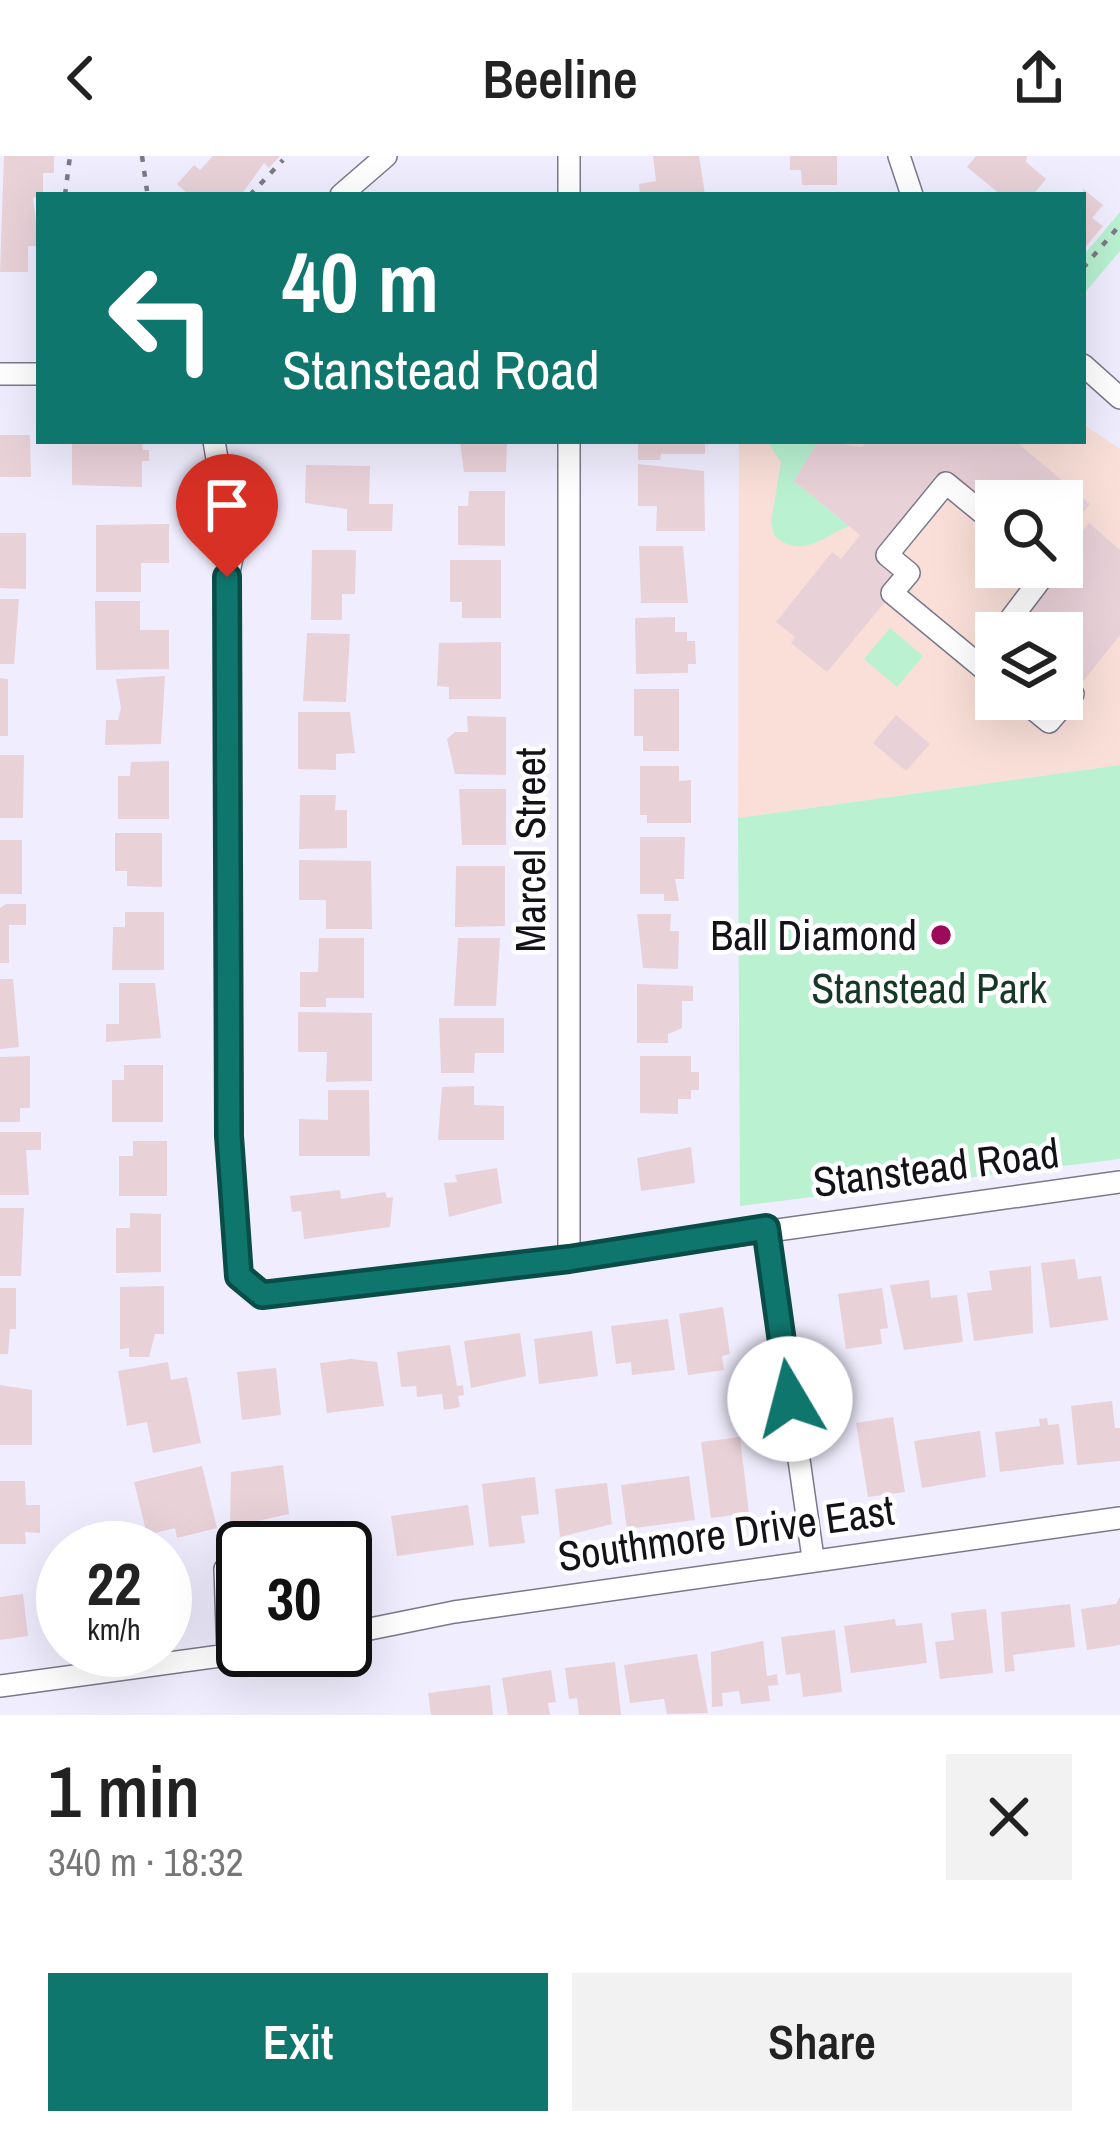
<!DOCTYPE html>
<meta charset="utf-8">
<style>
:root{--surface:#fff;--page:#f2f2f2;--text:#222;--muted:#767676;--accent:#0f766e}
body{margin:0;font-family:"Archivo Narrow",sans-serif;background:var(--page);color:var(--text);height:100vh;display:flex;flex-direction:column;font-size:45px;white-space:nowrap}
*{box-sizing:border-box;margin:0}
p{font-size:39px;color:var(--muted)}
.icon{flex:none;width:66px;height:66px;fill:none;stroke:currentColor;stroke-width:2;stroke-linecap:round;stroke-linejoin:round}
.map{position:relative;height:1559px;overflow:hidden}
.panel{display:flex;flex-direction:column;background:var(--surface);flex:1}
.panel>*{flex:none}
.banner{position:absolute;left:36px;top:36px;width:1050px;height:252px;border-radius:0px;box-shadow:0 12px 48px #0002;background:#0f766e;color:#fff;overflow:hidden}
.fabs{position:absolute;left:975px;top:324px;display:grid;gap:24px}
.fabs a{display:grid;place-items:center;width:108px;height:108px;border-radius:0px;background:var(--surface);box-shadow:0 12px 48px #0002;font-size:60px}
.speed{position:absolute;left:36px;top:1365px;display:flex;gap:24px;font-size:60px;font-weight:700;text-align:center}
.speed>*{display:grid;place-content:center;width:156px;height:156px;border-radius:50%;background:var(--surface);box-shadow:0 12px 48px #0002;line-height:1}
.speed small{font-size:30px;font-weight:400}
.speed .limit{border:6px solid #111;border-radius:18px;background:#fff;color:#111}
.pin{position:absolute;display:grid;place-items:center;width:102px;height:102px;color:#fff;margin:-123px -51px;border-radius:50% 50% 50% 0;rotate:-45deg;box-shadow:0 0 12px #0007}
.pin .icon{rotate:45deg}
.me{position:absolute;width:132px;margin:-66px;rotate:352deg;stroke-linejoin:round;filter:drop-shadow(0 0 9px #0008)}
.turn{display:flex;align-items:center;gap:42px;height:252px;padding:0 48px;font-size:54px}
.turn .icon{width:156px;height:156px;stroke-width:2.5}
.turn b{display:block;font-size:84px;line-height:102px}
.round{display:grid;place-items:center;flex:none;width:126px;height:126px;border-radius:0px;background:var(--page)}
.overview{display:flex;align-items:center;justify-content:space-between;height:204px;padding:0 48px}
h1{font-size:72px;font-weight:600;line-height:90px}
.cta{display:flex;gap:24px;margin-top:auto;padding:24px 48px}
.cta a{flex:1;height:138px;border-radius:0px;background:var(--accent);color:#fff;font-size:48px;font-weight:600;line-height:138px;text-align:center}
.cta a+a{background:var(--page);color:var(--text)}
header{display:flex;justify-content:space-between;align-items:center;height:156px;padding:0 48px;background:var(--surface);font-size:54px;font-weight:600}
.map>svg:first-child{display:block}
</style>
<header><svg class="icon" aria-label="back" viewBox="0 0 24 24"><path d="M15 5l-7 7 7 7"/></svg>Beeline<svg class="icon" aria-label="share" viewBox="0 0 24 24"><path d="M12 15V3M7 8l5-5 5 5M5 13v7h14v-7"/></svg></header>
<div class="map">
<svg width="1120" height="1559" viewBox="0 0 1120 1559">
<rect width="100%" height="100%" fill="#f0edfe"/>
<path fill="#f9dfd8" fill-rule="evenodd" d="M1083 268 1120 293V609L738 662 739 285H1083ZM996 345H1062V411H996ZM996 477H1062V543H996Z"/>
<path fill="#b9f1d1" d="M1120 56V95L1083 139V100Z
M767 285H818L794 325 849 370C821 382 800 404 774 379L771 366 781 306Z
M890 472 923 500 897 531 864 503Z
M1120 609V1003L740 1050 738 662Z"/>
<path fill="#e9d1d8" d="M4 0H54V17H43V39L33 42 39 90H28V116H0Z
M213 0H280L269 12 264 7 241 39H189L177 28 194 9 200 14Z
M653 0H699L705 39H640L639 28 656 25Z
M790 0H837V29H802L801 14H790Z
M976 0H1027L1026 6 1046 23 1033 39H1001L967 11Z
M1083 33 1103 49 1092 62 1103 70 1083 94Z
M0 279H30L31 321H0Z
M460 285H507L506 316H464Z
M638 285H705V298H661L660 304H638Z
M818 285 862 291 867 285H1015L1090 348 1070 372 1079 379 1089 367 1120 394V479L1073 538 1062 529V477H1000L1050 411H1062V345H996V368L946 327 887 399 909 417 827 516 791 487 795 481 776 466 832 396 841 403 860 379 794 325Z
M72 286 142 287 143 294H149V305H142V331L72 329Z
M638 308 704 315 705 375H656L657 350H638Z
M306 309 370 310 369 348H393L392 375H347V353L305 347Z
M469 335H505V390L458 389V350H468Z
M169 368V407H141V436H96V369Z
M0 377H26V433L0 432Z
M639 390H683L688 447H641Z
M312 394H356L355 438H342V464H311Z
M450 404H501V462H462V446H450Z
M0 443H19L14 508H0Z
M95 445H140V474H169V513L96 514Z
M675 461V476H687V485H695L696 508H688V517L636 518 635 462Z
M307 477 350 478 346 546 303 545Z
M501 486V543H449V531L437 530 439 487Z
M165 520 161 588 105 589 106 564H118L121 552 116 523Z
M0 522 8 523V580H0Z
M634 533H679V595H643V580H634Z
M298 556H350L355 597 336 598V614L298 613Z
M896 559 930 588 906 615 873 587Z
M467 560 506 561V619L455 618 447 583 455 576H468Z
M0 599H24L23 662H0Z
M169 605V663H118V620H130L131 606Z
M640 610H679V625L691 624V667H647V659H640Z
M459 633H506V689H462Z
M300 639H336L335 654H347V692L299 693Z
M115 677H162V731L127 730V715H115Z
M640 681H685L684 723H675L679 745H664V738H640Z
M0 684H22V738H0Z
M299 704 371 705 372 773H326V744H299Z
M456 710H505V770L455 771Z
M6 748H26V769H9V807H0V752Z
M125 756H164V814H112L113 771H125Z
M637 758H671L670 775H679L678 813 643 812Z
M319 782H364V842H326V851H300V816H318Z
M458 782H500L496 850H454Z
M0 823H13L19 891 0 893Z
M119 827H155L161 882 106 886V868H119Z
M637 828 693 830V845H682V872L668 878V887H637Z
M298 856 372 857V925L326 926 327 896H298Z
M439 862H504V897H475L474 917H441Z
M30 900V952H20V966H0V901Z
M640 900H691V916H699V934H691V943H678V958L640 957Z
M124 909H163V966H112V924H124Z
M474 930V949L504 950V984H438L442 931Z
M328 934H369L370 1000H299V963L328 964Z
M0 976H41V994H26L29 1039H0Z
M133 985H167V1040H119V1000H133Z
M691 991 695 1027 641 1035 637 1002Z
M497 1012 502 1047 449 1061 444 1027 457 1026 455 1019Z
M340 1034 341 1043 385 1036 387 1042 393 1041 390 1071 304 1083 301 1055 292 1056 290 1040Z
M0 1052H24L21 1120H0Z
M130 1057 161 1058V1116L116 1117V1072H130Z
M1075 1103 1078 1123 1101 1120 1108 1164 1050 1172 1041 1107Z
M1031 1110 1033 1177 974 1185 967 1137 992 1134 989 1115Z
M929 1124 931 1142 957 1139 963 1186 904 1194 890 1129Z
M164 1130V1178H155L149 1201H129V1192L120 1193V1131Z
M0 1132H16V1173H10L8 1198H0Z
M882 1132 888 1172 880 1173 882 1188 846 1193 838 1138Z
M723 1151 730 1198 722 1200 724 1214 688 1219 679 1158Z
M668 1163 675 1214 632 1219 631 1206 616 1208 611 1170Z
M592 1175 598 1220 539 1228 534 1183Z
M520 1177 526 1220 471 1232 464 1185Z
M450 1189 457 1230 463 1229 464 1239 458 1240 460 1251 444 1254 442 1238 417 1241 416 1230 401 1231 397 1196Z
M351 1203 377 1206 384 1250 327 1257 320 1207Z
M168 1206 171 1224 187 1221 201 1287 153 1297 147 1266 127 1270 118 1215Z
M276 1212 281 1259 242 1264 237 1216Z
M0 1229 32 1234V1289H0Z
M1112 1245 1115 1272H1120V1305L1077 1309 1071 1250Z
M893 1261 905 1336 868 1341 856 1267Z
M1047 1262 1048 1269 1059 1268 1064 1308 1000 1316 995 1276 1040 1270 1039 1263Z
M980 1275 986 1321 922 1332 914 1285Z
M740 1281 749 1357 711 1362 701 1286Z
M283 1309 289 1358 230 1371 231 1316Z
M202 1310 217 1372 177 1382 175 1372 147 1379 134 1326Z
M689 1320 695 1364 627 1373 621 1329Z
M535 1321 539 1358 521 1360 525 1387 489 1391 482 1328Z
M0 1325H25L26 1349H40V1377L25 1376 26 1388H0Z
M607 1327 612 1368 560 1381 555 1333Z
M468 1349 474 1389 397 1400 391 1360Z
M364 1384 368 1424 345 1427V1392L321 1389Z
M23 1438 28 1480 0 1484V1441Z
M1120 1441V1489L1087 1494 1081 1453 1116 1448Z
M1070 1448 1075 1491 1013 1499 1015 1515 1005 1516 1001 1456Z
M986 1453 993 1517 940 1523 935 1486 954 1484 951 1457Z
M895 1463 896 1470 922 1467 927 1507 851 1517 844 1470Z
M835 1474 842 1536 803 1541 800 1517 786 1519 781 1481Z
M763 1485 767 1520 777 1518 778 1529 768 1530 770 1545 741 1548 739 1535 722 1537 723 1550 712 1551 711 1496Z
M697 1498 708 1557 667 1558 664 1543 630 1547 624 1509Z
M615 1506 621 1559H579L577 1542 569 1543 565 1512Z
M551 1514 556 1546 548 1547 550 1559H508L502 1522Z
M490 1529 493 1559H431L428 1537Z"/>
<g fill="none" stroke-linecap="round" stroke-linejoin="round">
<g stroke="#7c788a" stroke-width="24">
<path id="street" d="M569 0V39
M899 0 912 39
M341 39 386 0
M1083 209 1120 242
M0 218H39
M214 285 233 397 228 421 229 980 239 1120 262 1139 569 1103 1120 1026
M569 285V1103
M996 368 946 327 887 399 909 417 892 437 996 523
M1000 477 1050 411
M1021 543 1049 566 1073 538 1062 529
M766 1072 813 1402
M225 1413 228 1501
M345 1478 454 1456 1120 1362
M0 1530 264 1494"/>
</g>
<path stroke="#7d7a86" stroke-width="4.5" stroke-dasharray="6 9" stroke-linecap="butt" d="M142 0 147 35
M65 39 70 0
M250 39 283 4
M1083 112 1120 69"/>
<use href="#street" stroke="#fff" stroke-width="21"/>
</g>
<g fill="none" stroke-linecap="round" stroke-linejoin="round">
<g stroke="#0a4d48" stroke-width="30">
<path id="route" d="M227 421 229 980 239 1120 262 1139 569 1103 766 1072 790 1243"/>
</g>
<use href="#route" stroke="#0f766e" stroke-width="21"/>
</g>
<circle fill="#9c0a59" stroke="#fff" stroke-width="4.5" cx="941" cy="779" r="12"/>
<g text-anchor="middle" stroke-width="9" stroke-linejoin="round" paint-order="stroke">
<g font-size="42" fill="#141219" stroke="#fff">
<text transform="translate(530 694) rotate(-90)" y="15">Marcel Street</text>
<text transform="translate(936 1011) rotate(-7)" y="15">Stanstead Road</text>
<text transform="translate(726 1377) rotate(-8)" y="15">Southmore Drive East</text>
</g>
<g font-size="42" fill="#141219" stroke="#fff" text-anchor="end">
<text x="917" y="794">Ball Diamond</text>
</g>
<g font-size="42" fill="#173827" stroke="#fff">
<text x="929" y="847">Stanstead Park</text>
</g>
</g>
</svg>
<div class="fabs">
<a><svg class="icon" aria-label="search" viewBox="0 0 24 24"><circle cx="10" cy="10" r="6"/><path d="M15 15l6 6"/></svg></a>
<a><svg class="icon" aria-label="layers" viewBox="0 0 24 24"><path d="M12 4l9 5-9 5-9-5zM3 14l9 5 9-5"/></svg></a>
</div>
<div class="speed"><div>22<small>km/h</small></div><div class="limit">30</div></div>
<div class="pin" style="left:227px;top:421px;background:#d93025"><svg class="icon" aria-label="arrive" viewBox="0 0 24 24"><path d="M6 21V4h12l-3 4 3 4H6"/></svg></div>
<svg class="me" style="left:790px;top:1243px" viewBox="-20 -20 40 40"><circle r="19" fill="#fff"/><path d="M0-13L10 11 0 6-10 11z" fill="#0f766e"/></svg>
<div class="banner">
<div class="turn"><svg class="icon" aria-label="left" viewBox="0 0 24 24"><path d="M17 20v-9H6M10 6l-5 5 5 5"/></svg><div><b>40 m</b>Stanstead Road</div></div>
</div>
</div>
<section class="panel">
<div class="overview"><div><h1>1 min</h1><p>340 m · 18:32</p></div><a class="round"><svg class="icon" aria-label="close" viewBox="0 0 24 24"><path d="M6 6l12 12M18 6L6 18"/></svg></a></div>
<div class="cta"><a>Exit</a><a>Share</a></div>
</section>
